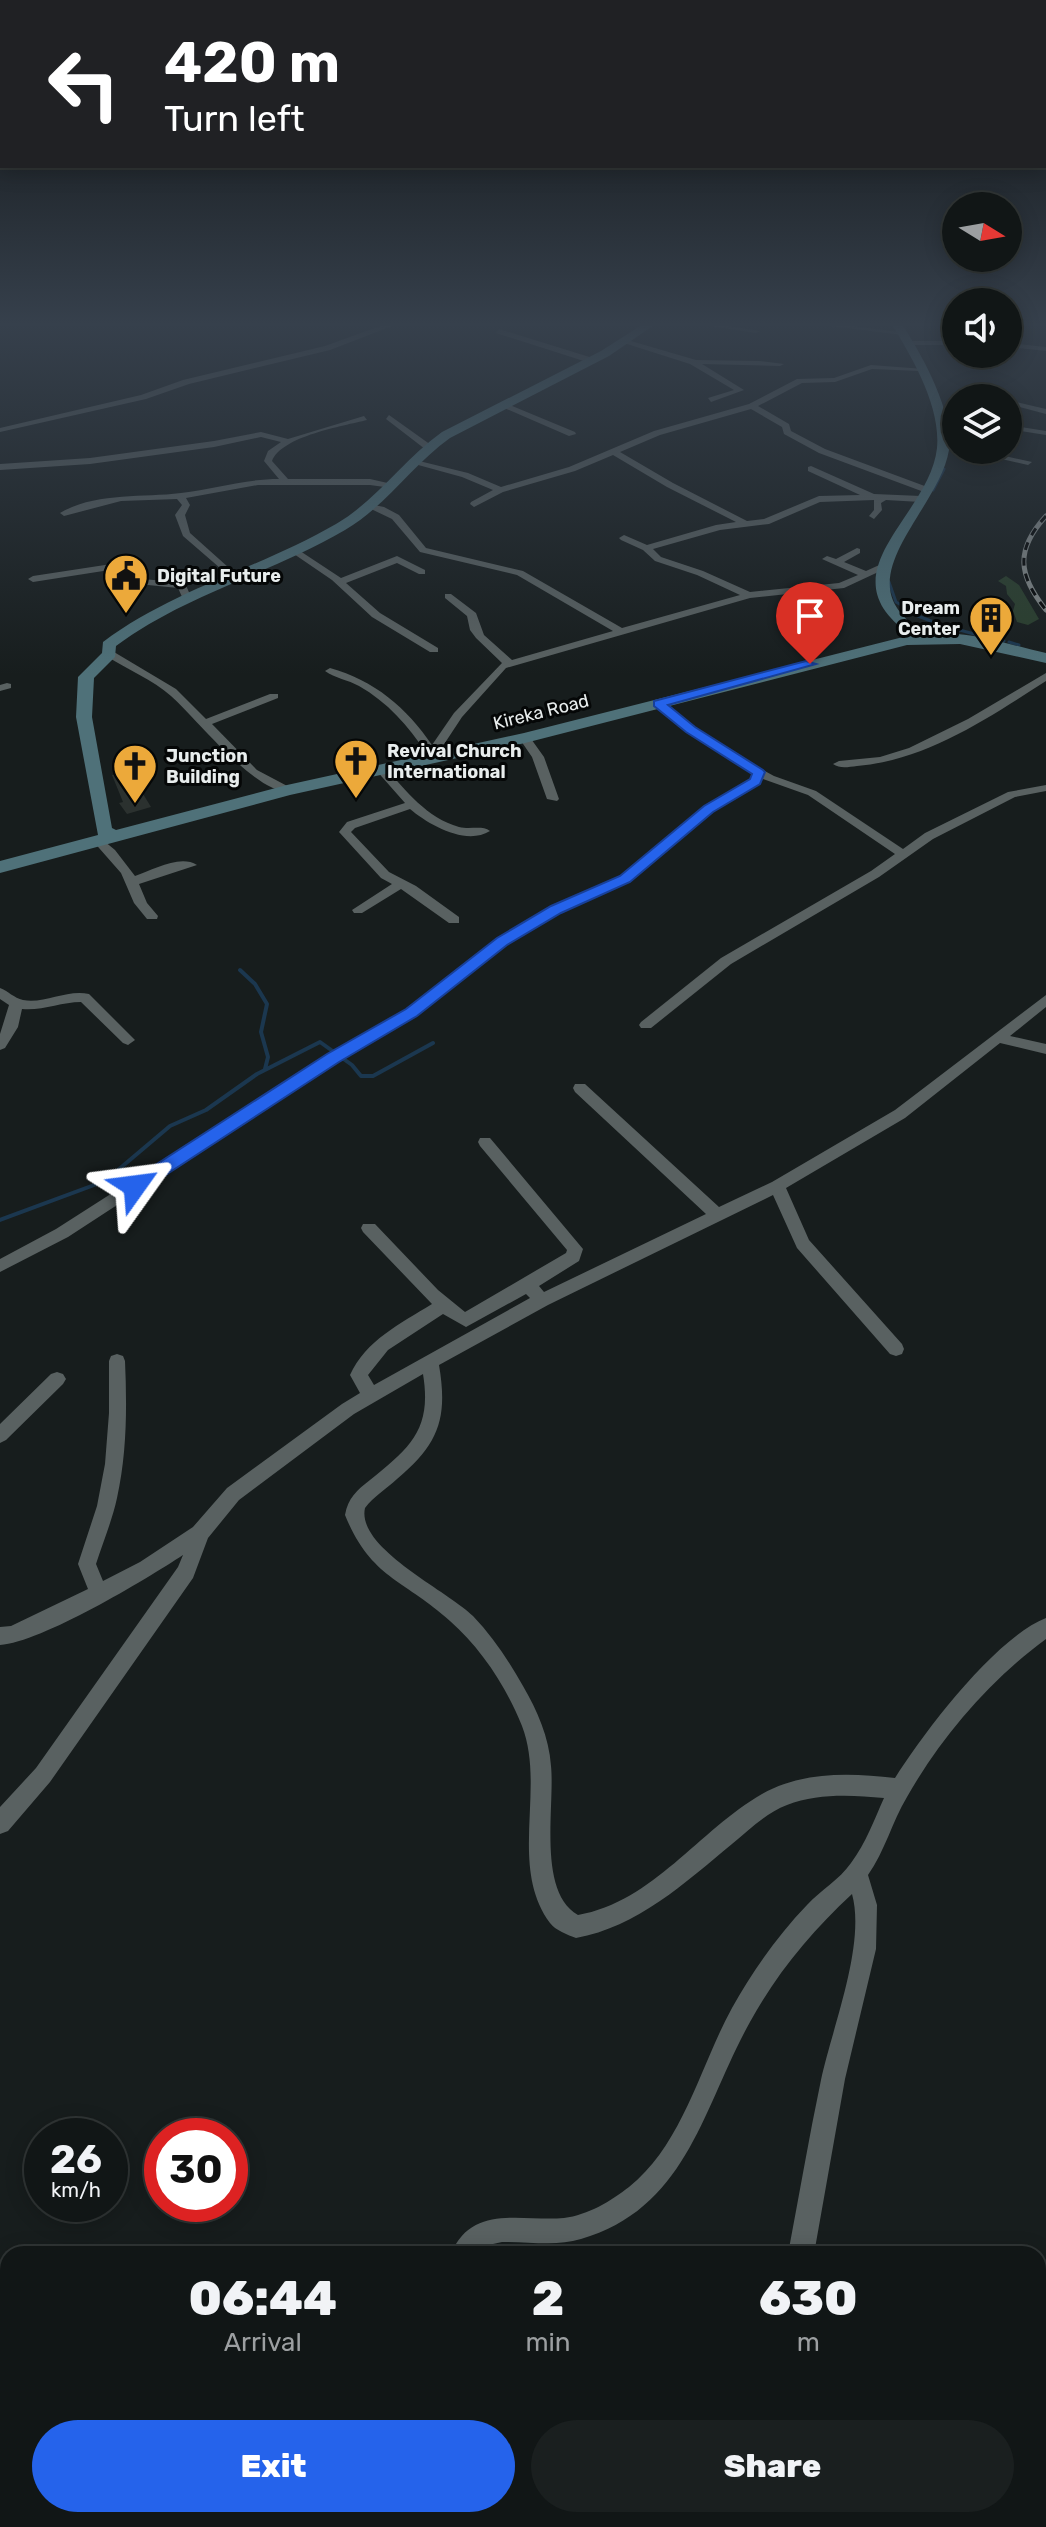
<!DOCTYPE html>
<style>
:root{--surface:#111616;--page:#1a1f1f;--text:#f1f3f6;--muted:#9c9fa1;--line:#303535;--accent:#2563eb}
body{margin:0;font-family:Rubik,sans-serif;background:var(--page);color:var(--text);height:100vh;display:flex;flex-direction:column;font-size:30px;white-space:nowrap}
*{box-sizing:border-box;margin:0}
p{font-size:26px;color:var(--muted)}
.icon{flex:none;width:44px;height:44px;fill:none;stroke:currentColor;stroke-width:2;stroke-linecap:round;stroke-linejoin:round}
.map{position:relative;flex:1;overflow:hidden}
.side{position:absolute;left:0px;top:2246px;width:1046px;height:282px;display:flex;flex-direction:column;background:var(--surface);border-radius:24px 24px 0 0;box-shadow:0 4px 20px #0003,0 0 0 2px var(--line)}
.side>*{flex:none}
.top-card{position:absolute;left:0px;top:0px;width:1046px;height:168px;box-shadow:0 4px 20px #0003,0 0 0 2px var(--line);background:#202124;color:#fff;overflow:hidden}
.needle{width:52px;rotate:101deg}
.controls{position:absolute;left:942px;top:192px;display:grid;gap:16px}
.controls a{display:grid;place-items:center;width:80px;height:80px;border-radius:50%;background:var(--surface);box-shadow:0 4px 20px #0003,0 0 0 2px var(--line);font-size:40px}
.speed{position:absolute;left:24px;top:2118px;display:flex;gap:16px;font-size:40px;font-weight:700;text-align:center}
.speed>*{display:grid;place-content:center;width:104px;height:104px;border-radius:50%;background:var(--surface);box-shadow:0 4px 20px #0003,0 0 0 2px var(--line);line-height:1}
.speed small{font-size:20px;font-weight:400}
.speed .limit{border:12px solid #d22;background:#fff;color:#111}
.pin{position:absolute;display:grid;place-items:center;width:68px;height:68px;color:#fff;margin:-82px -34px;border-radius:50% 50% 50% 0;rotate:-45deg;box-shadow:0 0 8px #0007}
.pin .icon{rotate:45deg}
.me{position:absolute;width:88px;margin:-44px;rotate:59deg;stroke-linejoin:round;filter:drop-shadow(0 0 6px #0008)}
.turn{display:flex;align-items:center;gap:28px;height:168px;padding:0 32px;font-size:36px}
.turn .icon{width:104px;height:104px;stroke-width:2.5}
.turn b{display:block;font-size:56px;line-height:68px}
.eta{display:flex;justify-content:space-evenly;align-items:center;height:136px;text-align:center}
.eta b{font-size:48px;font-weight:800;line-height:56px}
.cta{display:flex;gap:16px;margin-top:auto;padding:16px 32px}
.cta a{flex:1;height:92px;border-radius:48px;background:var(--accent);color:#fff;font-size:32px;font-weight:800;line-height:92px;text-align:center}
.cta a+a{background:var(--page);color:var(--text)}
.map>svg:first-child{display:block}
</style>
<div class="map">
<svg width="1046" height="2527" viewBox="0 0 1046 2527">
<rect width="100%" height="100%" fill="#171d1d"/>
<path fill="#2a3f2d" d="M1006 576 1019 585 1039 619 1028 625 1017 622 1013 611 1015 604 1007 594 1006 586 998 581Z"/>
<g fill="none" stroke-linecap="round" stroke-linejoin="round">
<path stroke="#1b374f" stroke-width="3" d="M933 490 944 469
M889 582 896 602 910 610
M918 616 931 621
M938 624 985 637
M990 637 1004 641
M1009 642 1019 645"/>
<path stroke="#1b374f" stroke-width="4" d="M240 970 255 984 267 1004 261 1032 268 1057 265 1069
M0 1220 105 1181 170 1126 206 1110 257 1074 320 1042 352 1065 361 1076H373L433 1043"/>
</g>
<path fill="#2b312f" d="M124 772 129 783 137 784 151 807 127 814 119 803 123 802 112 775Z"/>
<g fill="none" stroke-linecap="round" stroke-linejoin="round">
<path fill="#596161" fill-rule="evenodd" d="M394 321H405L330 350 189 384 146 399 0 432V428L141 395 183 380 325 346Z
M677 321H697L760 331 756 333Z
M790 321H813L907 333 903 335Z
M499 329 596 359 597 361 590 363 496 333Z
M624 339 696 360 759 361 784 364 780 366 702 364 744 390 711 402 708 398 734 390 690 364 624 343Z
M907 341H956V345H904Z
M1008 343 1046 347V351L1008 347Z
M871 365 924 369 920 371 872 369 835 382 802 383 758 406 789 424 791 431 825 449 930 488V492H924L819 453 784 434 782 427 751 409 660 435 620 452 673 483 747 521 764 519 819 496 860 495 808 471V467L811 466 874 494 921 496 925 499 921 502 886 500 881 503 882 510 874 519 869 516 874 510V500L820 502 769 524 720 530 653 549 661 557 703 571 750 592 839 583 858 575 822 559 827 556 836 559 857 548 860 549V553L844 562 866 571 886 562 889 563V567L844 588 750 598 506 668 462 717 433 761 429 762 423 759 426 753C409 726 387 702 359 686 348 680 335 678 325 671L330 668C374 680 407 708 432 745L454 713 502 663 476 638 470 630 467 616 445 598V594H451L476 613 484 635 512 660 613 631 517 575 420 552 392 519 369 508V504L384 507 399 515 426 548 523 571 622 628 740 595 697 575 655 561 643 550 621 540 619 538 624 535 647 545 716 525 736 522 667 487 613 455 575 471 503 492 474 507 470 504 471 502 493 490 462 477 411 463V459L468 473 501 487 569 467 654 431 749 404 797 379 834 378Z
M1016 402 1046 409V414L1016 406Z
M505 403 575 432 576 434 569 436 502 407Z
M389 415 431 445V449H425L386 419Z
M364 416 367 420C343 426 282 436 272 461L288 479H370L392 484V488L370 485H258L186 498 190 505 185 515 190 533 238 576V580L235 581 183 536 175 515 182 505 177 499 121 501 64 516 60 513C96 492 141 498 181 493 214 489 245 479 279 479L264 461 268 451 281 442 261 437 214 447 90 464 0 470V464L90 458 214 441 261 432 288 439Z
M936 418 956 419V423L936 422Z
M1008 425 1046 431V435L1008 429Z
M961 450H978L1032 462 1028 465Z
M294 547 341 578 397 556 425 570V574H419L397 563 346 583 380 613 438 648V652H430L372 617 332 580 291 552 289 550Z
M118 563 143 579 185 583 191 597 183 599 178 588 138 584 116 569 33 582 28 579 33 576Z
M106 652H114L176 689 206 719 270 694H278V698L212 724 257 770 291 788V792C256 795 197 719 171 696 153 680 127 669 106 656Z
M1046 673V681C988 718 927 760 857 766 848 767 840 769 833 764L839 761 880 757 909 748 968 719Z
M7 683 11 684V688L0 691V685Z
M655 702H663L695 728 748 762 774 776 816 791 903 849 925 833 1008 792 1046 785V791L1015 797 933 839 879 877 731 964 651 1028H641L639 1025 641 1022 721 958 871 871 895 854 808 795 763 779 760 783 713 811 629 882 560 912 507 945 416 1015 338 1061 68 1237 0 1272V1259L56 1229 328 1055 406 1009 497 939 552 906 621 876 705 807 751 779 753 773 687 732 655 706Z
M521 736H529L544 757 559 799 557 801 547 799 532 757 519 738Z
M381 766 385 767C406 791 427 818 459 827 470 830 482 825 490 831 466 846 429 825 410 809L355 828 351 832 389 872 416 886 459 917V923H449L401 889 362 913H354L352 910 392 884 381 878 339 832 347 822 405 803 375 769Z
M98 836 115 850 135 876C153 870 180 854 197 865L139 884 147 903 158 916 157 919H147L134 903 121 873 92 840Z
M0 988C8 991 14 998 23 1000 45 1004 67 989 89 994L135 1040 128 1045 123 1043 81 1002C61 1002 42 1011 22 1009L18 1027 5 1048 0 1050V1034L9 1005 0 999Z
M1046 995V1007L1010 1036 1046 1044V1054L1000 1043 905 1118 786 1188 809 1240 902 1344 904 1349 902 1354 896 1356 890 1354 797 1248 773 1195 548 1305 439 1365C448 1418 439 1444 397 1479 386 1489 373 1497 365 1508 356 1548 448 1591 473 1616 493 1637 509 1661 523 1686 537 1710 549 1737 551 1766 555 1806 537 1892 578 1915 653 1902 699 1830 762 1794 803 1771 850 1773 895 1778 924 1732 995 1638 1046 1618V1639C990 1680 941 1737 907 1797 892 1822 885 1851 868 1875L877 1905 876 1949 845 2079 814 2254H788C799 2196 809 2137 821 2080 832 2028 866 1945 852 1894 811 1932 777 1973 750 2022 703 2106 688 2208 581 2239 555 2247 528 2241 502 2242L493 2244 481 2254H451C472 2203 523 2222 564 2218 588 2215 611 2201 629 2187 683 2144 700 2066 732 2008 752 1972 778 1935 807 1905 821 1890 839 1880 851 1863 866 1843 874 1820 884 1798 852 1795 818 1793 787 1805 766 1813 749 1830 732 1844 685 1883 637 1927 576 1938 568 1935 555 1930 550 1923 508 1866 546 1788 522 1726 507 1688 481 1648 450 1621 404 1579 371 1579 345 1515 348 1498 357 1490 370 1480 411 1447 432 1429 423 1374L354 1414 239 1500 208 1538 193 1578 50 1782 8 1831 0 1834V1807L36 1768 178 1567 183 1555C145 1580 42 1642 0 1645V1627L11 1626 88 1589 78 1564 97 1506 105 1464 109 1413V1361L111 1356 117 1354 123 1356 125 1361C127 1407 127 1453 117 1498 112 1521 103 1542 96 1564L103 1581 140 1562 193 1527 227 1488 342 1404 360 1393 350 1375C366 1340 400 1324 432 1304L363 1232 361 1228 363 1224H375L438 1290 465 1312 566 1253 567 1250 480 1146 478 1142 480 1138H490L583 1249 579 1261 539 1286 544 1292 706 1214 575 1092 573 1088 575 1084H585L719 1207 772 1182 895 1110ZM526 1294 530 1298 374 1385 368 1375 388 1350 443 1314 466 1327Z
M57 1372 63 1374 66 1379 63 1384 6 1440 0 1443V1424L51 1374Z
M0 2428 8 2431V2481L0 2477Z
M10 2520H38L40 2527H12Z
M339 2520H373L370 2527H336Z
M439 2520H467L468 2527H440Z
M770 2520H798V2527H770Z"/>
<path fill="#4f7179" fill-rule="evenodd" d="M648 321H660L609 356 450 438C412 465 386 506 345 530 270 574 186 594 116 646L115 657 94 678 92 717 112 828 116 830 287 785 524 733 911 635C821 573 930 517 937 448 941 405 911 356 890 321H900C921 353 954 411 949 450 939 513 836 584 927 633 935 637 947 634 957 634 986 636 1018 647 1046 653V663L960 644 907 645 525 743 290 795 0 873V861L98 835 76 717 78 677 102 653 103 642C174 589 260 568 336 524 377 500 403 460 442 432L601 351Z"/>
<g stroke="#838989" stroke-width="5">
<path id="rail" d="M1046 516C1015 550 1018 575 1046 610"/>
</g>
<use href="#rail" stroke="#050707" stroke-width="3" stroke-dasharray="8" stroke-linecap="butt"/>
</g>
<linearGradient id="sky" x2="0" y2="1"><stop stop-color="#0d1010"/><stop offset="0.48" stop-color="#36404c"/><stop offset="1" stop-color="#36404c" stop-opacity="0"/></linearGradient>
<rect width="1046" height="675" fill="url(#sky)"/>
<path fill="#2563eb" stroke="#184099" stroke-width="2" d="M806 661 816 664 668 705 695 727 763 770 765 772 760 784 713 812 630 882 561 913 507 945 417 1016 339 1062 141 1191H129L126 1186 129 1182 327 1054 406 1009 497 938 551 906 620 876 704 806 750 779 752 774 686 732 654 706V701Z"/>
<defs>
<g id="civic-pin" transform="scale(2.3)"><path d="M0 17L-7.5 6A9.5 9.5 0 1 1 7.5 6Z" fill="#eca93a" stroke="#050707"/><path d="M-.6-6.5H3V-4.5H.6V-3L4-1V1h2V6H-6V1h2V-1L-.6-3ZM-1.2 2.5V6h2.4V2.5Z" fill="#111"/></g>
<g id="building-pin" transform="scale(2.3)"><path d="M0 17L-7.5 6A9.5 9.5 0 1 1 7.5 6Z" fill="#eca93a" stroke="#050707"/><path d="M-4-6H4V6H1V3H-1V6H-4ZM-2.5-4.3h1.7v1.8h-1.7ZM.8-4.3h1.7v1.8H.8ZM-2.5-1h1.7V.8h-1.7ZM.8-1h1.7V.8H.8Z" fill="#111"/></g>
<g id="church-pin" transform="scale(2.3)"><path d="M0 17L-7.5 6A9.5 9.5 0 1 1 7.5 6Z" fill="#eca93a" stroke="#050707"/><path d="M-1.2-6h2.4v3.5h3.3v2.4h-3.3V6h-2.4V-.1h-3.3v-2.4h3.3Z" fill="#111"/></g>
</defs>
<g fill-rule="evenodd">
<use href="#civic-pin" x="126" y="576"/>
<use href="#building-pin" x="991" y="618"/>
<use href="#church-pin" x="356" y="761"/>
<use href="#church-pin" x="135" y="766"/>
</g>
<g text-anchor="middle" stroke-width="6" stroke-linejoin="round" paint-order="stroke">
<g font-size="18" font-weight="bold" fill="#e8eded" stroke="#050707" text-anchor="start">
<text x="157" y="582">Digital Future</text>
<text x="960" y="614" text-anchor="end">Dream<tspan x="960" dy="21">Center</tspan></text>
<text x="387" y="757">Revival Church<tspan x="387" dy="21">International</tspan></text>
<text x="166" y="762">Junction<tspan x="166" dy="21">Building</tspan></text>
</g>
<g font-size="18" fill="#e8eded" stroke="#050707">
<text transform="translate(541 712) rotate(-14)" y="6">Kireka Road</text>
</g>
</g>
</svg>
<div class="controls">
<a><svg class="needle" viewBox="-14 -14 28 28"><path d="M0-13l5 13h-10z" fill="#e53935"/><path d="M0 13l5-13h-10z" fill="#9c9fa1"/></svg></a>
<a><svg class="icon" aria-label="sound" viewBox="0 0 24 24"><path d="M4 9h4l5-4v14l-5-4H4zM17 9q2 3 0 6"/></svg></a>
<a><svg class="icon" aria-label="layers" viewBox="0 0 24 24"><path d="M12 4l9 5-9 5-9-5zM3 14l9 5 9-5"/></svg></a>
</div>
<div class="speed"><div>26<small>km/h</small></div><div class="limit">30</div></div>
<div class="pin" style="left:810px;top:664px;background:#d93025"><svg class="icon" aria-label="arrive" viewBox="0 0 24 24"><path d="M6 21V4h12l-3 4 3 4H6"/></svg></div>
<svg class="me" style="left:135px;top:1186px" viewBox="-20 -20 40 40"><path d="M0-17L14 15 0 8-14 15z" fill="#2563eb" stroke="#fff" stroke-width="4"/></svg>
<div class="top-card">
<div class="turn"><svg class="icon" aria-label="left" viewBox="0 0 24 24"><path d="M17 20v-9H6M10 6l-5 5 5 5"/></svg><div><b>420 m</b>Turn left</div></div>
</div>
<section class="side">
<div class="eta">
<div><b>06:44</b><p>Arrival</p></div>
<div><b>2</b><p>min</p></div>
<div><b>630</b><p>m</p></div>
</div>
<div class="cta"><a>Exit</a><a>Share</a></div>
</section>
</div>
